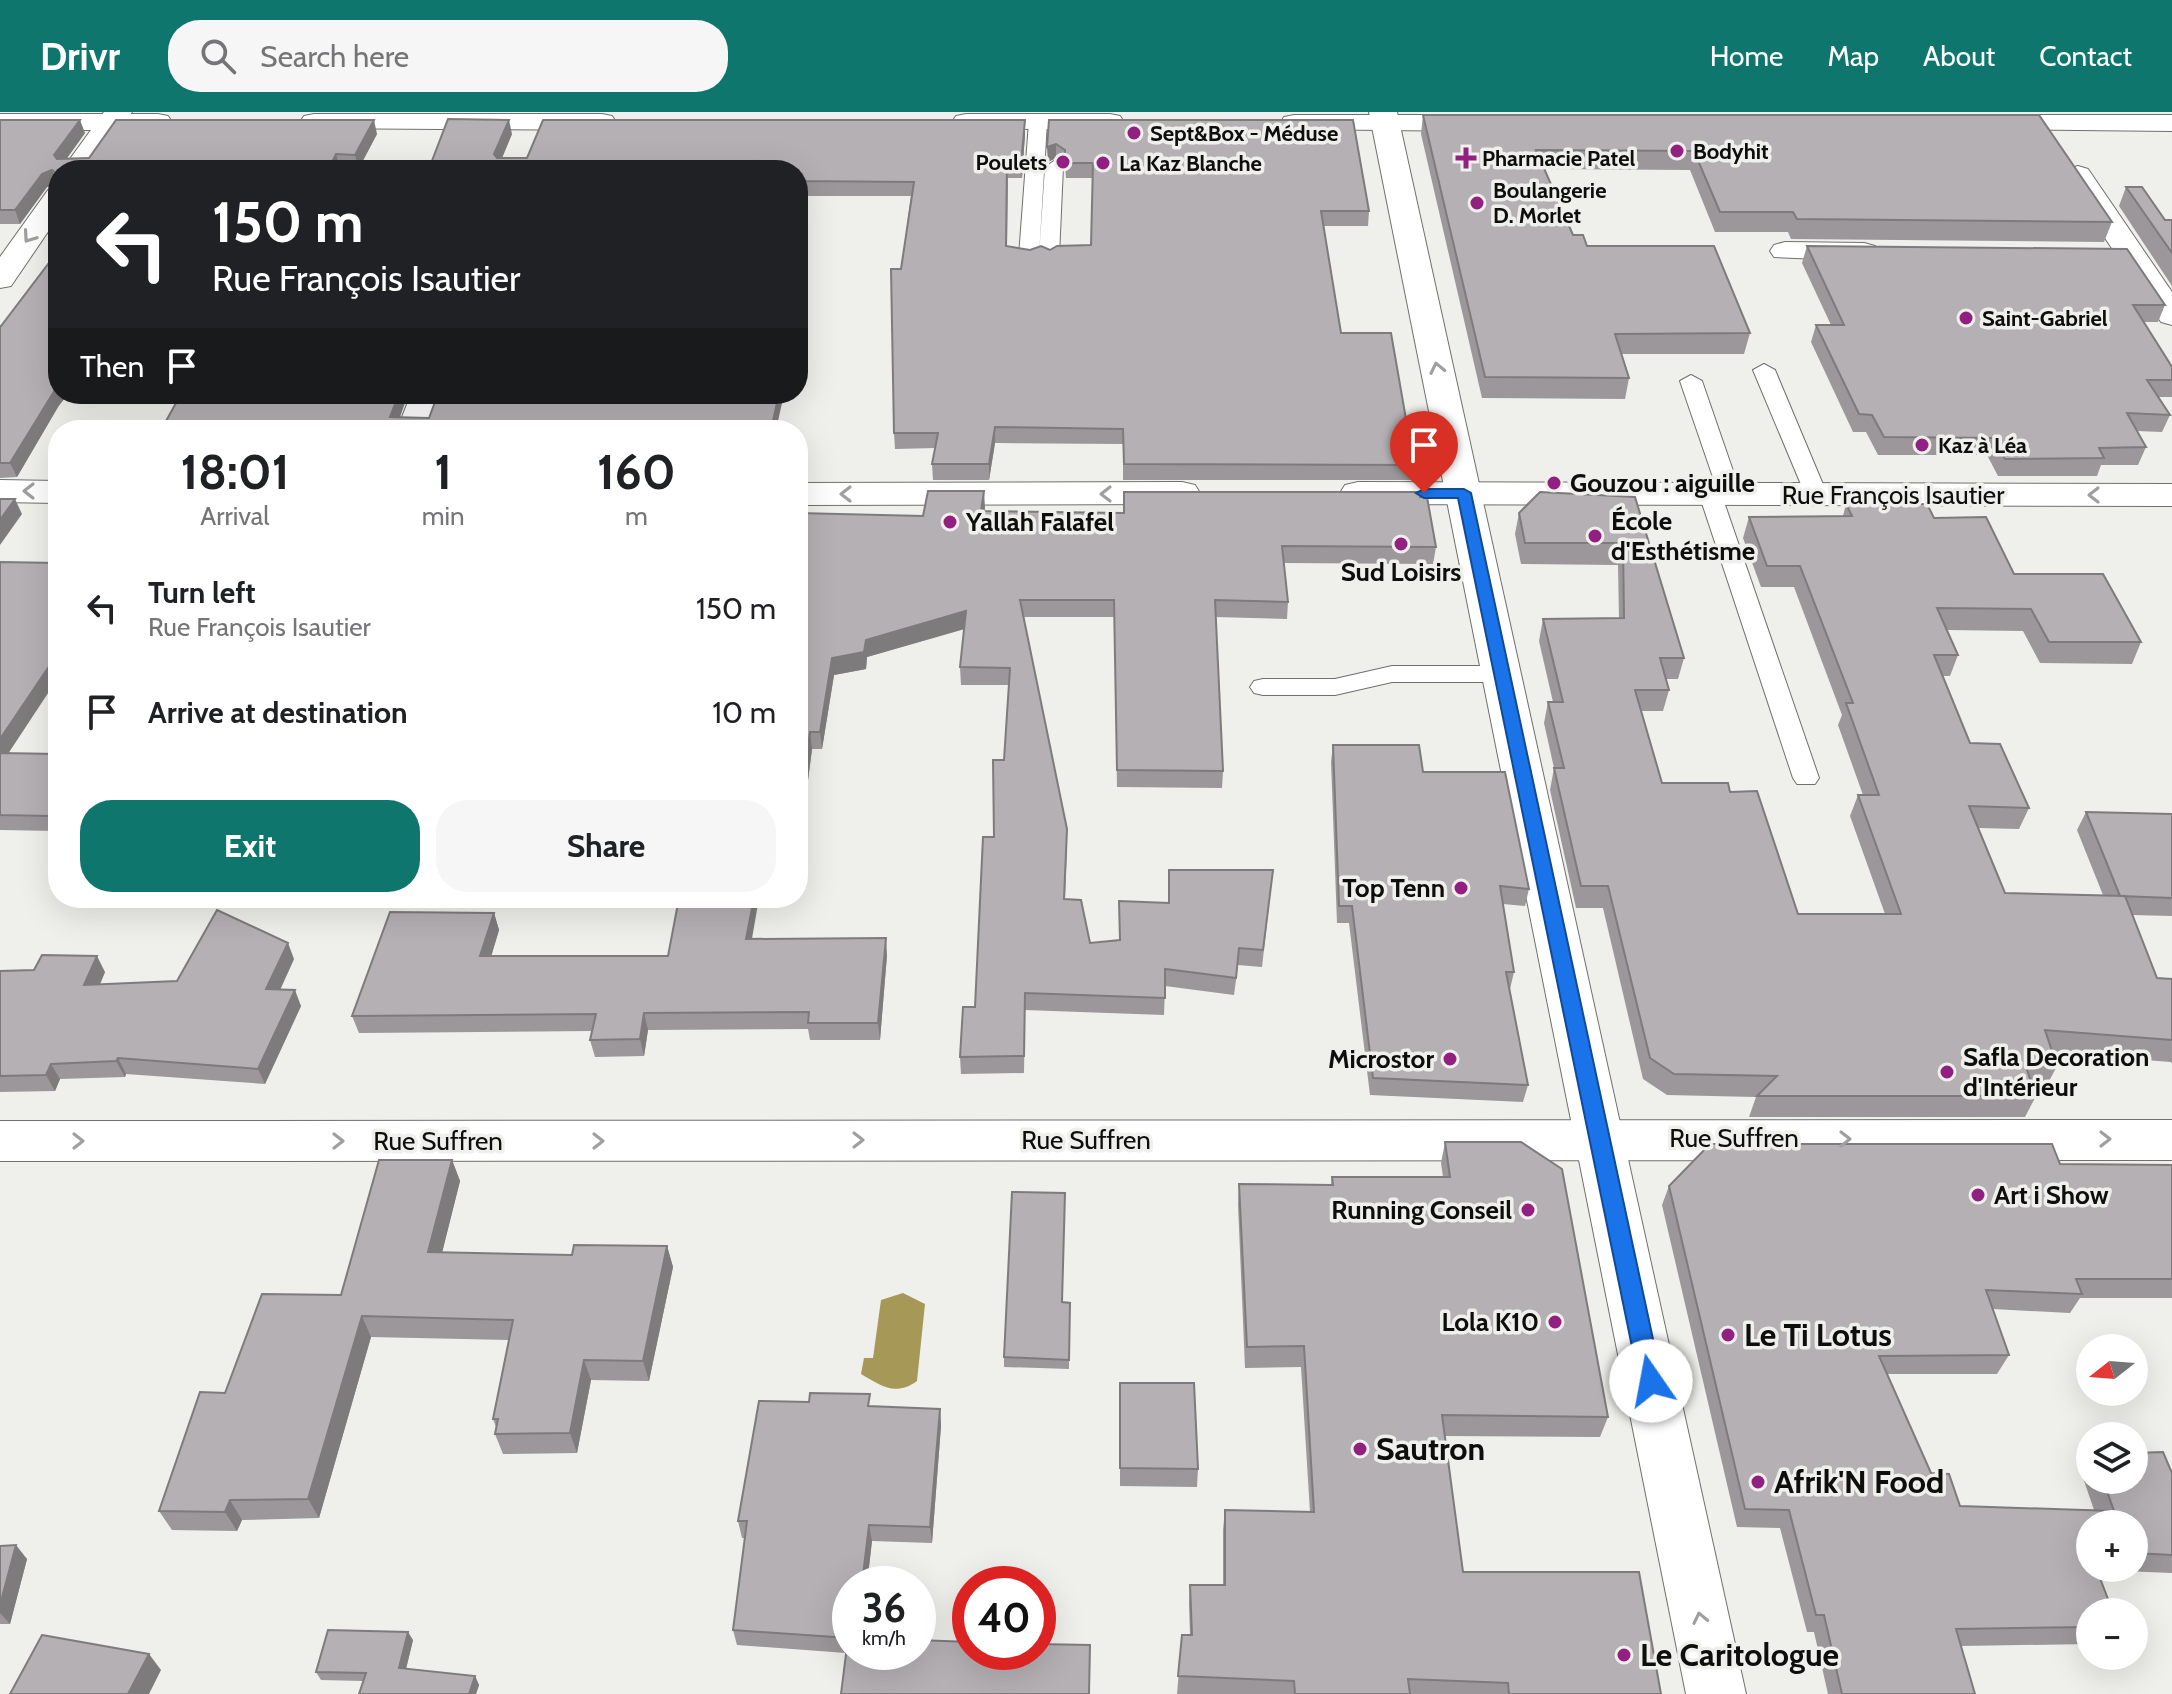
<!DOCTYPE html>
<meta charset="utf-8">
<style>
:root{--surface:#fff;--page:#f6f6f6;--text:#202124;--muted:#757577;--accent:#0f766e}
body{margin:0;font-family:Cabin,sans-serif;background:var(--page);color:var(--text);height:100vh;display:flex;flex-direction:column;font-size:30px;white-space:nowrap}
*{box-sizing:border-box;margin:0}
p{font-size:26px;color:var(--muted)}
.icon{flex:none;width:44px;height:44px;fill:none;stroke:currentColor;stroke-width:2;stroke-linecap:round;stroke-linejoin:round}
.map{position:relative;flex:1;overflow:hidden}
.side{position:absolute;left:48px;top:308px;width:760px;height:488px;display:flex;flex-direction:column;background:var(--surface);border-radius:32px;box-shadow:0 8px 32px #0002}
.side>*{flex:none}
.top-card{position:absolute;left:48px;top:48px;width:760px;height:244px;border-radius:32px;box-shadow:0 8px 32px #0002;background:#202124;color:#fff;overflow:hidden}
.needle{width:52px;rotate:253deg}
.fabs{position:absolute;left:2076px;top:1222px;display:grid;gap:16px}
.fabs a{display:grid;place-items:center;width:72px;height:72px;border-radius:50%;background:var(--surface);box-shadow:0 8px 32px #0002;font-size:40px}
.speed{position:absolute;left:832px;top:1454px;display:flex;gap:16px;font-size:40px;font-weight:700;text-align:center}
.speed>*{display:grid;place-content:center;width:104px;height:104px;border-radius:50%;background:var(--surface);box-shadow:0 8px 32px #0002;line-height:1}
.speed small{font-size:20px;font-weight:400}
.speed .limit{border:12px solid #d22;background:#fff;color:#111}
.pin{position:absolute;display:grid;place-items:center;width:68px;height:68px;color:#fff;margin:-82px -34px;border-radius:50% 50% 50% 0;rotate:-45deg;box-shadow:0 0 8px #0007}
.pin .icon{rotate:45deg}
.me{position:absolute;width:88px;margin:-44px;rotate:348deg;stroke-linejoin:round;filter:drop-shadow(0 0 6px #0008)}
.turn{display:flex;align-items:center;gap:28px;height:168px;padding:0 32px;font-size:36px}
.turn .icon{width:104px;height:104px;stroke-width:2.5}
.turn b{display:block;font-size:56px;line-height:68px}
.then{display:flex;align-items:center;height:76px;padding:0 32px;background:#0003;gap:16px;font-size:30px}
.eta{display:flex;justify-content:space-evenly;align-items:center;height:136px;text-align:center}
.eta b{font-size:48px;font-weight:700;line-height:56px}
.cta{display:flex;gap:16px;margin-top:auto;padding:16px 32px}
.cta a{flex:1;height:92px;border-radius:32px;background:var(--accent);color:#fff;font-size:32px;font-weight:700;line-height:92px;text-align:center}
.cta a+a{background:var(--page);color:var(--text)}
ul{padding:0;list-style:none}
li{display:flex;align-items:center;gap:24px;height:104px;padding:0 32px}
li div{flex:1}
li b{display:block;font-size:30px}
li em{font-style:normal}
header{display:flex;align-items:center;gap:48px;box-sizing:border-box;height:112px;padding:0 40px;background:var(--accent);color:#fff}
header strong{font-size:38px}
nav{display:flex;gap:44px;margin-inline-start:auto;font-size:28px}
.search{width:560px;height:72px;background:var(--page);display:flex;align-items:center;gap:20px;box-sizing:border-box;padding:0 28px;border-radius:32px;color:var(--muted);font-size:30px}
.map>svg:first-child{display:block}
</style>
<header>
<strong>Drivr</strong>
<div class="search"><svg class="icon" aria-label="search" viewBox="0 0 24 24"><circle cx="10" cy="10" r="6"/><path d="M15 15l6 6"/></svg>Search here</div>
<nav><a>Home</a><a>Map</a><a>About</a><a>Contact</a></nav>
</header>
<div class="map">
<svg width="2172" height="1582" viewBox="0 0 2172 1582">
<rect width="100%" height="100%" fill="#efefeb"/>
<path fill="#a69957" d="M903 1181 925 1192 917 1269C895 1285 880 1273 861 1262L864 1246H873L881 1188Z"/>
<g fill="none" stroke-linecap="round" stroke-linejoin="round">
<g stroke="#70706c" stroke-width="2">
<path id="lane" d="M1038 5 1047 10 1039 144 1029 150 1019 144 1029 10Z
M1054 49 1063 55 1059 144 1049 150 1039 144 1045 55Z
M1764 252 1775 258 1827 382 1824 387 1816 389 1805 382 1753 258Z
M1691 263 1702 269 1741 382 1738 387H1723L1819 666 1815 672H1797L1793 666 1699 382 1702 377H1717L1680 269Z
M1392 554H1502L1515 562 1502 570H1392L1335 583H1263L1254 581 1250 575 1254 569 1263 567H1335Z"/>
</g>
<g stroke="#70706c" stroke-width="2">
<path id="street" d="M0 2H158L168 4 172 10 168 16 158 18H0Z
M314 2H602L612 4 616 10 612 16 602 18 304 16 300 10 304 4Z
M966 2H1110L1120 4 1124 10 1120 16 1110 18 956 16 952 10 956 4Z
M1294 3H1482L1492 5 1496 11 1492 17 1482 19 1284 17 1280 11 1284 5Z
M1986 3H2172V19L1976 17 1972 11 1976 5Z
M2078 54 2088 57 2172 180V213L2161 210 2063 63 2068 57Z
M1785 130 1864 131 1875 134 1879 140 1875 146 1864 149 1774 145 1770 139 1774 133Z
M411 282H445L431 318H397Z
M0 368 58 369V391L0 390Z
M1182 370 1195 373 1200 381 1195 389 1182 392 798 393V371Z
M1358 370 2172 372V394L1358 392 1345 389 1340 381 1345 373Z
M2172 1008V1048L0 1049V1009Z"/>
</g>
<g stroke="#70706c" stroke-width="2">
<path id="secondary" d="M104 0H132L91 58H62Z
M1369 0H1397L1746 1582H1686Z
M58 75V105L11 174 0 176V145L48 78Z"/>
</g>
<use href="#lane" fill="#fff" fill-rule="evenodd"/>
<use href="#street" fill="#fff" fill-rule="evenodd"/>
<use href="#secondary" fill="#fff" fill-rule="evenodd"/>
</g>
<path fill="#9b979a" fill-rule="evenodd" d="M1423 3H2039L2112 110 2104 130 1791 127 1788 120H1715L1690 58 1544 57 1573 123 1587 134 1750 221 1744 242H1622L1629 266 1625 287 1482 286 1421 22Z
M0 8 85 21 66 47 377 22 359 56 58 58V112L52 98 56 91V73L47 75 20 112H0Z
M1049 8 1369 99 1368 114H1324L1341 221 1414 353 1412 368H1123V332L995 331 989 368H933L932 352 935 336 895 337 894 321 901 157 911 84H801L798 99V58H431L430 54 512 22 502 46 1025 22 1022 66H1008L1007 135 1030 138H1050L1091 133 1093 66H1066L1065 52 1056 46 1048 50Z
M2126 75 2165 108H2172V174L2119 94Z
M1807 134 2165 193 2158 210H2144L2172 255V285H2158L2170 303 2162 320 2137 319 2146 335 2138 353H2101L2097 364H1998L1987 343H1878L1866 320H1853L1811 230 1816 213H1831L1802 151Z
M0 214H1L58 295 17 365 0 366Z
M169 282H408L400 305 161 318 179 286H170Z
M984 379V399L1436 435 1433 452 1284 451 1288 490 1287 507 1215 505 1223 659 1222 676 1117 675 1114 505H1023L1067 734 1065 787 1090 831 1119 828 1168 791 1169 758H1273L1262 855 1238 853 1234 883 1165 874 1164 903 1025 898 1024 961 961 962 960 945 975 895 994 725 1004 648 1009 573H961L960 555 965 517 867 545 866 557 834 563 822 637H812L802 715H798V401L923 404Z
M1635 385 1684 546 1678 567H1666L1669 578 1663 599H1641L1662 671 1730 680 1798 802H1885L1850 704 1858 683H1863L1838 613 1842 603 1794 475H1761L1743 426 1749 405 1843 404 1846 392 1934 406 2014 462 2141 530 2132 552 2040 551 2023 519 1947 518 1958 543 1950 564H1943L1970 631 2029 696 2019 717 1978 716 2005 781 2103 783 2077 718 2086 700 2172 702V804L2132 803 2157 866 2172 867V952L2171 950 2053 941 2057 954 2046 975 2033 974 2036 984 2025 1005H1749L1756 985 1667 983 1643 967 1603 796H1576L1550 678 1554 656 1544 611 1548 590H1553L1539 529 1543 507 1619 506 1618 453 1521 452 1515 422 1519 401Z
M0 450 9 641 58 642 56 719 0 718Z
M1333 633 1423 660 1529 777 1525 794 1503 792 1514 860 1510 877 1528 973 1523 990 1370 983 1349 811H1337L1331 650Z
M247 786H280L279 788Z
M494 801 499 818 491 844H668L752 827 887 843 880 928H810L808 917 648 918 644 944 595 945 590 928 592 919 359 921 352 904Z
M294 847 280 878 301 894 265 972 126 962 125 965 60 967 55 979 0 980V859L105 860 100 873 177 869Z
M1445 1030 1608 1305 1600 1325 1445 1324 1463 1460 1661 1582H1177L1182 1523H1190L1189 1492 1190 1473H1223V1418L1225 1398 1310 1400 1301 1255 1245 1256 1238 1093 1239 1072 1331 1073 1332 1065H1443L1441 1051Z
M452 1048 460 1069 442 1140 572 1143 667 1134 673 1155 649 1269 591 1268 577 1341 503 1342 495 1322 496 1315 493 1307 509 1228 371 1225 319 1406 242 1408 237 1419 172 1418 159 1399 225 1281 341 1183Z
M2060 1052 2172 1053V1186H2080L2070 1201 1993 1197 2009 1243 1997 1262H1887L1931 1361 1960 1394 2094 1398 2081 1360 2090 1347V1368H2134L2172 1361V1461L2097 1458 2090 1500V1532L1961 1534 1975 1582H1828L1814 1520H1807L1780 1416 1737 1415 1662 1093 1669 1074ZM2090 1412H2134V1456H2090Z
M1063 1190 1070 1191 1069 1257 1004 1255V1245Z
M1120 1271 1198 1357 1197 1375 1120 1374Z
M871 1294 940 1297 941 1314 932 1431 872 1429 867 1472H850V1540L846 1541 737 1533 733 1518 745 1426H742L738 1409Z
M0 1434 27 1447 10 1512H0Z
M413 1528 406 1557 475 1564 479 1573 476 1582H359L363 1569 321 1568 316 1560Z"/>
<path fill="#7e7b7d" d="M80 8 85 21 60 56 54 43Z
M374 8 377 22 359 56 355 43Z
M509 8 512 22 499 53 494 42Z
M1025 8V22L1022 66 1021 51Z
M1056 32V46L1048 50 1047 35Z
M336 42 340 56 339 58H328Z
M52 58 57 72 47 75 20 112 15 98 42 62Z
M799 69 801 84 798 99V75Z
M58 273V282H68L58 295 17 365 10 351Z
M399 282H408L395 318 390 305Z
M779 282H784L776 318H771Z
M995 315V331L989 368V352Z
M984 379 985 396 982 416 981 399Z
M15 387 22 402 0 433V408Z
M966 499 967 516 867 545 866 557 834 563 822 637 820 620 832 546 866 528Z
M58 541V566L0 654V627Z
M810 620 812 637 802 715 799 698Z
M58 687V716L56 719 49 704Z
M754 786H759L749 844 746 827Z
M494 801 499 818 486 862 480 844Z
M886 826 887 843 880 928 878 911Z
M288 831 294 847 273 893 266 877Z
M97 844 105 860 92 889 84 873Z
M295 878 301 894 265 972 258 957Z
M644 901 648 918 644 944 640 927Z
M118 946 126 962 125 965 116 949Z
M51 952 60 967 55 979 46 963Z
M452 1048 460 1069 437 1161 428 1140Z
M667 1134 673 1155 649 1269 643 1249Z
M362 1204 371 1225 319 1406 308 1387Z
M584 1248 591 1268 577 1341 570 1321Z
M940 1297 941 1314 932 1431 930 1415Z
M230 1388 242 1408 237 1419 225 1400Z
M869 1413 872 1429 867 1472H862Z
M16 1433 27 1447 10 1512 0 1501V1493Z
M408 1520 413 1528 404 1565 399 1556Z
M149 1542 161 1558 149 1582H128Z
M475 1564 479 1573 476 1582H469Z"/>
<path fill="#b4b0b3" stroke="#7e7b7d" stroke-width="2" d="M1423 3H2039L2112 110 1797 107 1793 100H1720L1694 39 1536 38 1573 123H1583L1587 134H1714L1750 221 1615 222 1629 266 1485 265Z
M448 7 509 8 494 42 497 46H527L543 8H1025L1021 51H1007L1006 134 1030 138 1041 134 1050 138 1057 134 1091 133 1093 51H1065V38L1056 32 1047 35 1049 8H1353L1369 99H1321L1341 221H1391L1414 353 1124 352 1123 317 995 315 989 352H932L938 321H894L891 157H901L914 70 799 69 798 75V58H688V52L430 54Z
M0 8H80L54 43 57 47 89 46 116 8H374L355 43 336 42 328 58H58V98H52L56 91V61L52 58 42 62 15 98H0Z
M2126 75H2142L2165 108H2172V141Z
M1807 134 2127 137 2165 193H2133L2172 255V268H2147L2170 303 2127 301 2146 335 2099 336 2104 346 2005 347 1994 326 1884 325 1872 303 1859 302 1816 213H1844Z
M58 139V273L10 351H0V214H1Z
M181 282H399L390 305 429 306 438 282H779L771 318H161Z
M928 379H984L981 399 1124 401V380H1420V385H1427L1436 435 1282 434 1288 490 1215 488 1223 659 1117 658 1114 488H1020L1067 717 1064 787 1081 788 1090 831 1120 828 1119 789 1169 791V758H1273L1263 838 1239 836 1236 866 1165 857V886L1025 881 1024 944 960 945 963 895H975L983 725H994L993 648H1004L1010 556 960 555 966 499 866 528 864 540 832 546 820 620H810L799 698H798V401L923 404Z
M1540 380 1635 385 1684 546H1660L1669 578H1635L1662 671H1728L1730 680 1757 679 1798 802H1901L1858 683H1879L1846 591H1853L1800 454H1767L1749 405 1852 404 1846 392H1927L1934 406 1986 405 2014 462H2103L2141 530H2049L2031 497 1937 496 1958 543H1934L1970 631 2000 632 2029 696 1969 694 2005 781 2125 784 2157 866 2172 867V928L2045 918 2057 954 2025 952 2036 984H1757L1777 964 1674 962 1650 946 1608 774H1581L1554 656H1564L1548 590H1563L1543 507 1624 506 1623 431H1525L1519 401Z
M0 387H15L0 408Z
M0 450 58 451V541L0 627Z
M1333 633H1419L1423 660H1505L1529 777 1500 774 1514 860H1506L1528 973 1373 966 1352 794H1339Z
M0 641 58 642V687L49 704 0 703Z
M2086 700 2172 702V786L2120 784Z
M679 786H754L746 827 886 826 878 911H808L809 900 644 901 640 927 590 928 596 902 352 904 390 800 494 801 480 844H668Z
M217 798 288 831 266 877 295 878 258 957 118 946 116 949 51 952 46 963 0 964V859L34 858 42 843 97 844 84 873 177 869Z
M1445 1030H1521L1562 1057 1608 1305 1442 1303 1463 1460H1639L1661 1582H1509L1508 1571 1408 1567 1410 1582H1295L1294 1569 1178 1564 1182 1523H1192L1190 1473H1225V1398L1314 1400 1304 1234 1247 1235 1239 1072 1333 1073 1332 1065H1450Z
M1710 1032H2052L2060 1052 2172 1053V1167H2076L2082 1182 1986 1178 2009 1243 1879 1244 1931 1361 1949 1362 1960 1394 2114 1399 2103 1368H2134V1341L2163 1340 2172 1361V1443L2134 1441V1412H2090V1456H2096L2113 1500H2090V1515L1956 1517 1975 1582H1842L1824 1503H1816L1789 1398 1745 1397 1669 1074Z
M379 1048H452L428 1140 572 1143 574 1133 667 1134 643 1249 584 1248 570 1321 495 1322 498 1307H493L513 1208 362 1204 308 1387 230 1388 225 1400 159 1399 200 1280 225 1281 262 1182 341 1183Z
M1012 1080 1065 1081 1062 1190 1070 1191 1069 1248 1004 1245Z
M1120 1271H1194L1198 1357 1120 1356Z
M810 1281 870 1282 868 1294 940 1297 930 1415 869 1413 862 1472H850V1540H918V1528L970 1530V1540H1038V1532L1090 1533 1089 1582H841L848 1526 733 1518 747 1409H738L759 1289 809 1290Z
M16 1433 0 1493V1434Z
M328 1518 408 1520 399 1556 475 1564 469 1582H359L366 1561 316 1560Z
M42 1523 149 1542 128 1582H10Z"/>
<defs><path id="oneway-chevron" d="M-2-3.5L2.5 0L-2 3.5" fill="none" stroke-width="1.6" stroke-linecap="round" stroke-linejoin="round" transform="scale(2)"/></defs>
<g stroke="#9f9f9e">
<use href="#oneway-chevron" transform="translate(29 125) rotate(125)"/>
<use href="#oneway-chevron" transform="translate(1437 256) rotate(-102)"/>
<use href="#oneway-chevron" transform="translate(29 379) rotate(-180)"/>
<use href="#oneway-chevron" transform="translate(846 382) rotate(180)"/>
<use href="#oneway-chevron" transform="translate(1106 382) rotate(180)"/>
<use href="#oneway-chevron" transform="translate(2094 383) rotate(-180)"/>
<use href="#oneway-chevron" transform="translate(1845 1027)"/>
<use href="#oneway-chevron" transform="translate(2105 1027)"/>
<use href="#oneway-chevron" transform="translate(858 1028)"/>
<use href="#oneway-chevron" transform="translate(78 1029)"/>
<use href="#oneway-chevron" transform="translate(338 1029)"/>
<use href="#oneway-chevron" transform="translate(598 1029)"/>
<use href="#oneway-chevron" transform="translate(1700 1506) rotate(-102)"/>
</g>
<path fill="#1a73e8" stroke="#114b97" stroke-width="2" d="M1464 377 1471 381 1662 1269 1658 1276 1651 1279 1643 1276 1639 1269 1458 386H1424L1416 381 1424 377Z"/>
<g fill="#922080" stroke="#efefeb" stroke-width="3">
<circle cx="1134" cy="21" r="8"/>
<circle cx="1677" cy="39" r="8"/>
<path d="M1462 34h8v8h8v8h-8v8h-8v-8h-8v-8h8z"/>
<circle cx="1063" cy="50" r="8"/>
<circle cx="1103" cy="51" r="8"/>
<circle cx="1477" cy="91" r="8"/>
<circle cx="1966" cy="206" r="8"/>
<circle cx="1922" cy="333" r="8"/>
<circle cx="1554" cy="371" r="8"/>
<circle cx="950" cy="410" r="8"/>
<circle cx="1595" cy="424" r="8"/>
<circle cx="1401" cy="432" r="8"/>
<circle cx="1461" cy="776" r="8"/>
<circle cx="1450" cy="947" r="8"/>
<circle cx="1947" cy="960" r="8"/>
<circle cx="1978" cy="1083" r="8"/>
<circle cx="1528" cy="1098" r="8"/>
<circle cx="1555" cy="1210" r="8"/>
<circle cx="1728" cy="1223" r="8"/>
<circle cx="1360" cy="1337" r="8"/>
<circle cx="1758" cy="1370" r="8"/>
<circle cx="1624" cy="1543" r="8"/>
</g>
<g text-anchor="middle" stroke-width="7" stroke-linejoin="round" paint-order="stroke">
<g font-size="22" font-weight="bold" fill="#0e0e0d" stroke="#efefeb" text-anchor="start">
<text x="1150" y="29">Sept&amp;Box - Méduse</text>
<text x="1693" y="47">Bodyhit</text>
<text x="1482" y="54">Pharmacie Patel</text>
<text x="1047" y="58" text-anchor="end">Poulets</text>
<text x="1119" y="59">La Kaz Blanche</text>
<text x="1493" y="86">Boulangerie<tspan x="1493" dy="25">D. Morlet</tspan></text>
<text x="1982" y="214">Saint-Gabriel</text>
<text x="1938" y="341">Kaz à Léa</text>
</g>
<g font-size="26" font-weight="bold" fill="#0e0e0d" stroke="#efefeb" text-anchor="start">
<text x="1570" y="380">Gouzou : aiguille</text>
<text x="1611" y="418">École<tspan x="1611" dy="30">d'Esthétisme</tspan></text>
<text x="966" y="419">Yallah Falafel</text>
<text x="1401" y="469" text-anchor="middle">Sud Loisirs</text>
<text x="1445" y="785" text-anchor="end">Top Tenn</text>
<text x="1963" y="954">Safla Decoration<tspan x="1963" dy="30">d'Intérieur</tspan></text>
<text x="1434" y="956" text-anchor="end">Microstor</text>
<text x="1994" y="1092">Art i Show</text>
<text x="1512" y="1107" text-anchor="end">Running Conseil</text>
<text x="1539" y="1219" text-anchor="end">Lola K10</text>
</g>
<g font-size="26" fill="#0e0e0d" stroke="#efefeb">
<text x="1893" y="392">Rue François Isautier</text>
<text x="1734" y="1035">Rue Suffren</text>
<text x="1086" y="1037">Rue Suffren</text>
<text x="438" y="1038">Rue Suffren</text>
</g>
<g font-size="32" font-weight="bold" fill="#0e0e0d" stroke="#efefeb" text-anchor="start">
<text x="1744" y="1234">Le Ti Lotus</text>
<text x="1376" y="1348">Sautron</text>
<text x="1774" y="1381">Afrik'N Food</text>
<text x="1640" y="1554">Le Caritologue</text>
</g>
</g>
</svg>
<div class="fabs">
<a><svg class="needle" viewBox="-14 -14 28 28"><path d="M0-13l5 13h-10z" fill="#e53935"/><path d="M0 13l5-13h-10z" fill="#757577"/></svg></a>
<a><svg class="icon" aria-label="layers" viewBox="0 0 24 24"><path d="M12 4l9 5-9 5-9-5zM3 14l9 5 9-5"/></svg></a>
<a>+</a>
<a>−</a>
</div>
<div class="speed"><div>36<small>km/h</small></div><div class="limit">40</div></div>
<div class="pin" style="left:1424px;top:381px;background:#d93025"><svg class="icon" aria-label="arrive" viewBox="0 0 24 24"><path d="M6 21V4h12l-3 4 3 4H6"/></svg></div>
<svg class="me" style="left:1651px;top:1269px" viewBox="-20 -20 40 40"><circle r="19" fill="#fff"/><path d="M0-13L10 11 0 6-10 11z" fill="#1a73e8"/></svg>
<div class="top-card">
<div class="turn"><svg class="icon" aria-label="left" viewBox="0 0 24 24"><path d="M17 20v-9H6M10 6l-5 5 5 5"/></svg><div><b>150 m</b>Rue François Isautier</div></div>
<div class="then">Then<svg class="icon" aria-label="arrive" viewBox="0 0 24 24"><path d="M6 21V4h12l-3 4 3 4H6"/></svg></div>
</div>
<section class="side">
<div class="eta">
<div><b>18:01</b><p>Arrival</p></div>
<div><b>1</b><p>min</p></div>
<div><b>160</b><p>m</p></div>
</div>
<ul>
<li><svg class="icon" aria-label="left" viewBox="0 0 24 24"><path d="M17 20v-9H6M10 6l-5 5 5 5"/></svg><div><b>Turn left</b><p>Rue François Isautier</p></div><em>150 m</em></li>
<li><svg class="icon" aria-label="arrive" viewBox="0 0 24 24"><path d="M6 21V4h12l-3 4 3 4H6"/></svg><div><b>Arrive at destination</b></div><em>10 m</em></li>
</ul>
<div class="cta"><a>Exit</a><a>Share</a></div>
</section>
</div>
